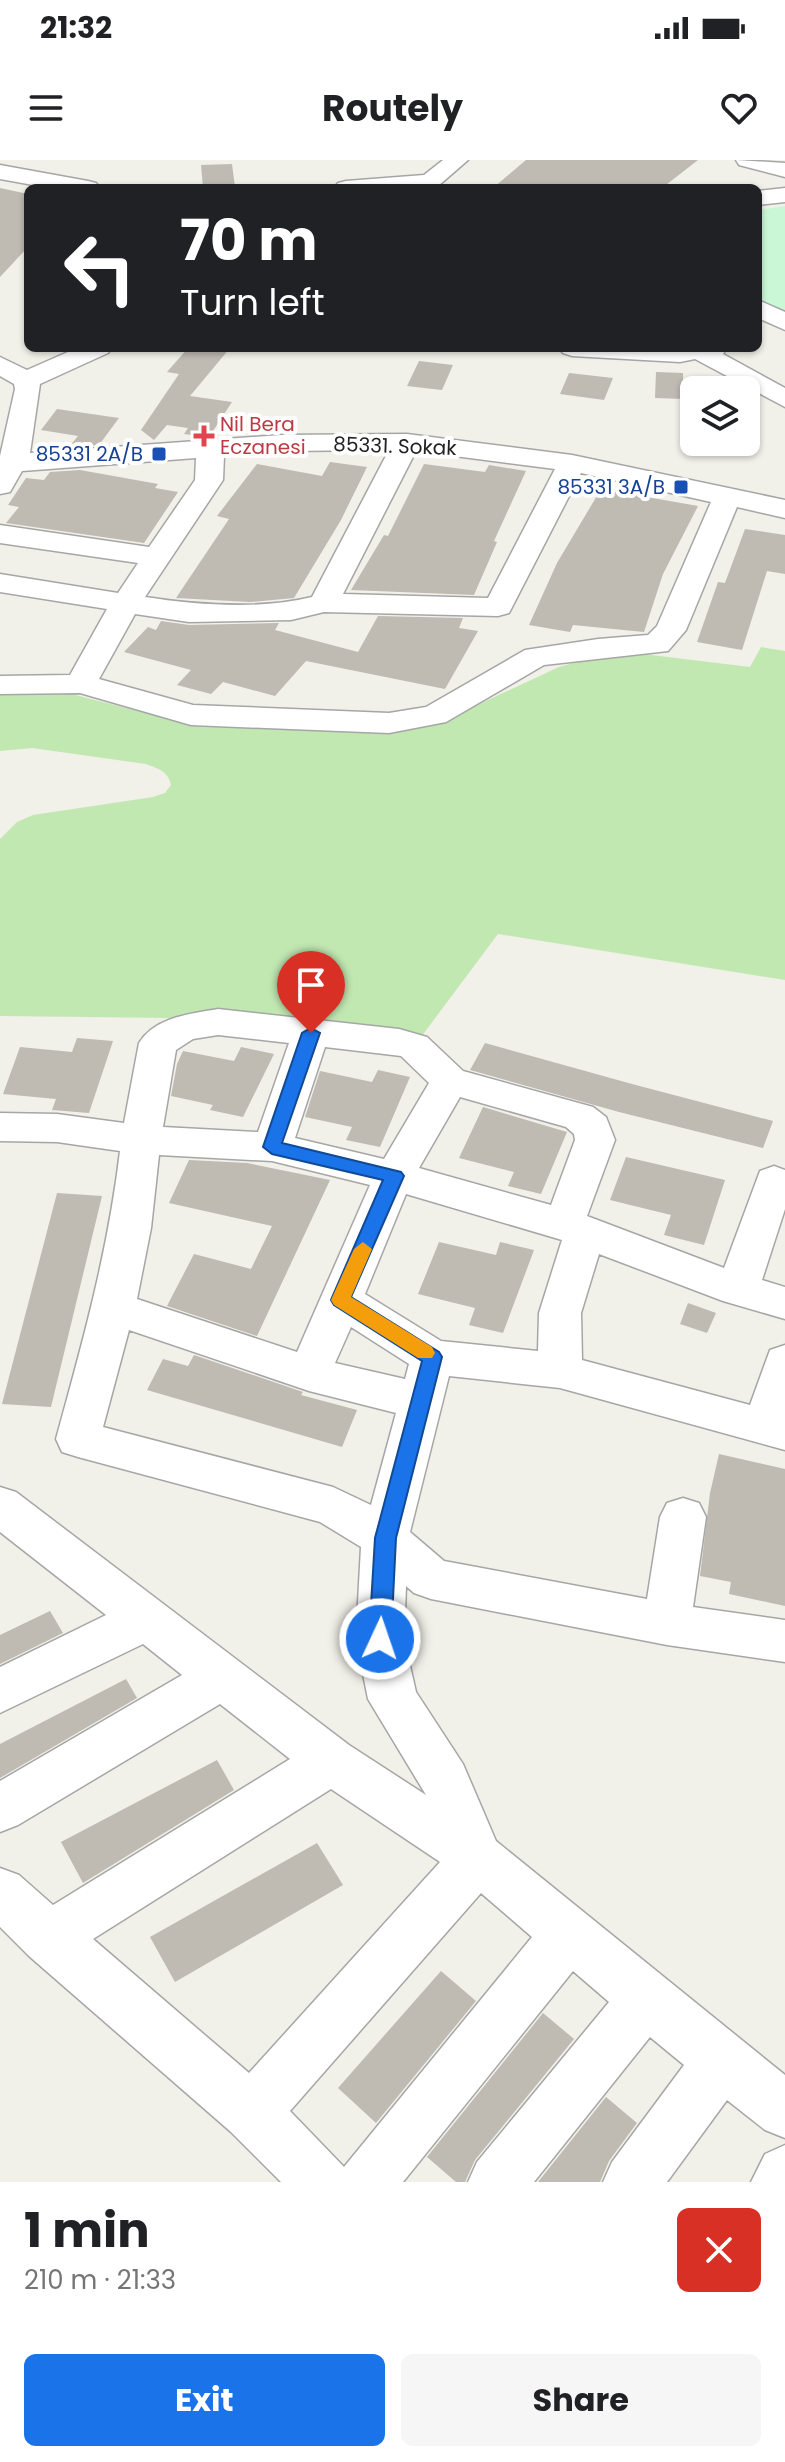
<!DOCTYPE html>
<meta charset="utf-8">
<style>
:root{--surface:#fff;--page:#f6f6f6;--text:#202124;--muted:#757577;--accent:#1a73e8}
body{margin:0;font-family:Poppins,sans-serif;background:var(--page);color:var(--text);height:100vh;display:flex;flex-direction:column;font-size:30px;white-space:nowrap}
*{box-sizing:border-box;margin:0}
p{font-size:26px;color:var(--muted)}
.icon{flex:none;width:44px;height:44px;fill:none;stroke:currentColor;stroke-width:2;stroke-linecap:round;stroke-linejoin:round}
.map{position:relative;height:2022px;overflow:hidden}
.panel{display:flex;flex-direction:column;background:var(--surface);flex:1}
.panel>*{flex:none}
.hud{position:absolute;left:24px;top:24px;width:738px;height:168px;border-radius:12px;box-shadow:0 2px 6px #0004;background:#202124;color:#fff;overflow:hidden}
.controls{position:absolute;left:680px;top:216px;display:grid;gap:16px}
.controls a{display:grid;place-items:center;width:80px;height:80px;border-radius:12px;background:var(--surface);box-shadow:0 2px 6px #0004;font-size:40px}
.pin{position:absolute;display:grid;place-items:center;width:68px;height:68px;color:#fff;margin:-82px -34px;border-radius:50% 50% 50% 0;rotate:-45deg;box-shadow:0 0 8px #0007}
.pin .icon{rotate:45deg}
.me{position:absolute;width:88px;margin:-44px;rotate:3deg;stroke-linejoin:round;filter:drop-shadow(0 0 6px #0008)}
.turn{display:flex;align-items:center;gap:28px;height:168px;padding:0 24px;font-size:36px}
.turn .icon{width:104px;height:104px;stroke-width:2.5}
.turn b{display:block;font-size:56px;line-height:68px}
.round{display:grid;place-items:center;flex:none;width:84px;height:84px;border-radius:12px;background:var(--page)}
.summary{display:flex;align-items:center;justify-content:space-between;height:136px;padding:0 24px}
h1{font-size:48px;font-weight:700;line-height:60px}
.primary-button{display:flex;gap:16px;margin-top:auto;padding:16px 24px}
.primary-button a{flex:1;height:92px;border-radius:12px;background:var(--accent);color:#fff;font-size:32px;font-weight:700;line-height:92px;text-align:center}
.primary-button a+a{background:var(--page);color:var(--text)}
.status{display:flex;justify-content:space-between;align-items:center;height:56px;padding:0 40px;background:var(--surface);direction:ltr}
.status svg{height:22px;fill:currentColor}
header{display:flex;justify-content:space-between;align-items:center;height:104px;padding:0 24px;background:var(--surface);font-size:36px;font-weight:700}
.map>svg:first-child{display:block}
</style>
<div class="status"><b>21:32</b><svg viewBox="0 0 49 12"><path d="M0 12V9h3v3zM5 12V6h3v6zM10 12V3h3v9zM15 12V0h3v12zM26 1h20v11H26zM47 4h2v5h-2z"/></svg></div>
<header><svg class="icon" aria-label="menu" viewBox="0 0 24 24"><path d="M4 6h16M4 12h16M4 18h16"/></svg>Routely<svg class="icon" aria-label="heart" viewBox="0 0 24 24"><path d="M12 20l-8-8c-3-5 5-10 8-4 3-6 11-1 8 4z"/></svg></header>
<div class="map">
<svg width="785" height="2022" viewBox="0 0 785 2022">
<rect width="100%" height="100%" fill="#f1f0e9"/>
<path fill="#c2e8b2" d="M761 487 785 491V820L498 774 418 881 263 859 0 856V679L17 662 33 655 153 637 165 633 171 625C168 611 159 609 146 604L32 588 0 591V529H52L200 567 391 570 432 566 559 507 602 495 643 494 750 507Z"/>
<path fill="#caf8d6" d="M785 46V154L758 140V50Z"/>
<path fill="#bfbab2" d="M526 0H698L662 28H493Z
M232 4 235 27 203 28 201 5Z
M0 28 28 34V87L0 117Z
M188 188H230L190 236 232 242 209 277 184 274 188 268 167 265 154 280 141 270 179 214 167 212Z
M419 201 453 205 442 230 407 226Z
M656 212 683 213V239L655 238Z
M569 213 613 218 604 240 560 234Z
M57 249 119 258 99 285 69 287 78 276 41 270Z
M330 302 367 307 341 360 294 438 250 442 176 438 229 359 217 356 257 304 322 316Z
M424 304 485 312 489 305 526 311 494 381 497 382 474 435 351 430 384 375 388 376Z
M80 310 158 324 155 328 178 332 144 383 6 363 19 347 8 345 26 318 44 320 50 312Z
M601 329 698 346 663 414 644 472 573 465 570 472 529 465 557 403Z
M745 369 785 375V414L767 411 742 490 697 482 718 422 725 423Z
M378 456 463 458 459 468 478 471 445 529 306 501 275 536 223 522 211 534 177 525 191 510 124 492 148 467 156 470 161 461 189 465 279 463 275 470 358 492Z
M77 878 113 881 89 953 52 950 56 939 3 934 20 887 72 892Z
M485 883 632 924 773 961 763 988 619 952 470 910Z
M241 887 274 894 243 957 210 950 213 945 171 936 177 904 183 891 234 901Z
M378 910 410 917 380 987 346 980 352 967 305 957 320 911 372 922Z
M483 947 567 972 541 1034 508 1026 514 1012 459 998Z
M626 997 725 1020 704 1085 664 1075 671 1055 610 1040Z
M189 1000 247 1003 330 1020 257 1176 167 1146 194 1094 251 1109 272 1066 169 1043Z
M57 1033 102 1036 51 1247 2 1244Z
M439 1082 496 1095 500 1082 534 1090 503 1173 469 1165 475 1148 418 1134Z
M688 1143 716 1153 707 1173 680 1164Z
M194 1195 303 1232 301 1235 357 1250 342 1287 147 1230 163 1199 188 1206Z
M719 1294 785 1309V1446L729 1434 731 1422 700 1416 710 1333Z
M50 1451 63 1473 0 1504V1475Z
M126 1519 137 1538 0 1618V1584Z
M217 1600 234 1630 83 1723 61 1682Z
M317 1683 343 1725 175 1822 150 1777Z
M441 1811 476 1841 376 1963 338 1928Z
M543 1853 574 1879 475 2000 465 2022H456L427 1997Z
M606 1937 637 1963 609 2001 600 2022H538Z"/>
<g fill="none" stroke-linecap="round" stroke-linejoin="round">
<g stroke="#a6a6a6" stroke-width="3">
<path id="minor" d="M443 0H468L438 26 430 28H334L338 23 346 21 424 15Z
M736 0 785 3V17L739 5Z
M0 5 88 21 96 23 100 28H50L0 19Z
M785 28V42L758 45V31Z
M758 140 785 152V170L758 158Z
M77 188H112L108 193 40 224 30 293 281 275 407 274 572 295 785 340V358L737 347 686 470 668 491 544 505 446 562 389 573 191 565 80 533 0 534V516L70 515 107 449 0 432V414L118 433 138 403 0 383V365L149 387 195 320 196 298 22 311 10 332 0 334V296L15 229 14 224 0 216V197L27 210ZM389 290 312 437C259 450 198 445 145 437L223 320 224 296 281 291ZM416 291 555 309 488 438 343 434ZM581 313 711 342 657 466 648 475 598 479 525 490 426 547 389 553 193 545 99 519 135 454 189 462 291 460 324 452 498 456 509 453Z
M559 188H727L723 194 785 228V247L695 199 680 202 572 196 563 193Z
M218 849 399 869 427 877 463 911 593 947 606 957 615 980 587 1056 724 1108 760 1011 774 1006 785 1010V1049L762 1120 785 1127V1159L723 1141 599 1094 581 1153 582 1200 750 1245 770 1190 785 1185V1290L560 1228 449 1216 410 1372 444 1401 647 1439 660 1357 667 1343 683 1338 699 1343 706 1357 693 1447 785 1460V1502L667 1485 431 1439 414 1433 406 1426 404 1479 416 1532 463 1604 496 1681 785 1915V1978L765 1970 727 1940 667 2022H603L612 2002 684 1905 650 1877 534 2022H468L477 2002 609 1842 573 1811 403 2022H281L231 1972 29 1796 0 1767V1708L19 1715 53 1745 290 1599 220 1544 18 1665 0 1672V1621L182 1515 143 1484 0 1553V1507L106 1455 0 1372V1327L16 1332 349 1585 426 1635 368 1539 356 1479 361 1387 320 1362 78 1297 62 1292 56 1279C83 1181 108 1092 120 991L57 982 0 981V953L57 954 124 963 139 883C155 857 190 854 218 849ZM218 875 289 883 258 972 163 967 176 890 193 879ZM325 887 401 896 429 923 384 999 295 978ZM460 937 566 967 574 974 575 980 551 1045 419 1008ZM159 995 272 1001 370 1025 297 1192 137 1139 151 1068ZM406 1034 562 1080 539 1153 538 1191 441 1181 365 1134ZM351 1167 409 1204 405 1219 335 1203ZM129 1170 309 1231 396 1253 371 1345 333 1327 103 1267ZM331 1629 440 1702 249 1913 93 1779ZM481 1733 532 1777 344 2007 290 1951Z
M785 1985V2022H751L765 1994Z"/>
</g>
<use href="#minor" fill="#fff" fill-rule="evenodd"/>
</g>
<path fill="#1a73e8" stroke="#114b97" stroke-width="2" d="M311 868 320 873 282 983 401 1012 404 1016 351 1137 439 1192 442 1197 396 1378 391 1479 387 1485 380 1488 372 1485 369 1479 375 1378 422 1201 334 1145 331 1140 383 1020 272 994 263 987 302 873Z"/>
<path fill="#f59e0b" d="M363 1082 372 1089 351 1137 432 1187 435 1193 432 1198H418L334 1145 331 1140 354 1089Z"/>
<path fill="#e0444e" stroke="#fff" stroke-width="3" d="M200 264h8v8h8v8h-8v8h-8v-8h-8v-8h8z"/>
<g fill="#1a4fb4" stroke="#fff" stroke-width="3">
<rect x="151" y="286" width="16" height="16" rx="4"/>
<rect x="673" y="319" width="16" height="16" rx="4"/>
</g>
<g text-anchor="middle" stroke-width="8" stroke-linejoin="round" paint-order="stroke">
<g font-size="20" fill="#be3a42" stroke="#fff" text-anchor="start">
<text x="220" y="271">Nil Bera<tspan x="220" dy="23">Eczanesi</tspan></text>
</g>
<g font-size="20" fill="#222" stroke="#fff">
<text transform="translate(395 286) rotate(2)" y="7">85331. Sokak</text>
</g>
<g font-size="20" fill="#164399" stroke="#fff" text-anchor="end">
<text x="143" y="301">85331 2A/B</text>
<text x="665" y="334">85331 3A/B</text>
</g>
</g>
</svg>
<div class="controls">
<a><svg class="icon" aria-label="layers" viewBox="0 0 24 24"><path d="M12 4l9 5-9 5-9-5zM3 14l9 5 9-5"/></svg></a>
</div>
<div class="pin" style="left:311px;top:873px;background:#d93025"><svg class="icon" aria-label="arrive" viewBox="0 0 24 24"><path d="M6 21V4h12l-3 4 3 4H6"/></svg></div>
<svg class="me" style="left:380px;top:1479px" viewBox="-20 -20 40 40"><circle r="17" fill="#1a73e8" stroke="#fff" stroke-width="3"/><path d="M0-11L8 9 0 5-8 9z" fill="#fff"/></svg>
<div class="hud">
<div class="turn"><svg class="icon" aria-label="left" viewBox="0 0 24 24"><path d="M17 20v-9H6M10 6l-5 5 5 5"/></svg><div><b>70 m</b>Turn left</div></div>
</div>
</div>
<section class="panel">
<div class="summary"><div><h1>1 min</h1><p>210 m · 21:33</p></div><a class="round" style="background:#d93025;color:#fff"><svg class="icon" aria-label="close" viewBox="0 0 24 24"><path d="M6 6l12 12M18 6L6 18"/></svg></a></div>
<div class="primary-button"><a>Exit</a><a>Share</a></div>
</section>
